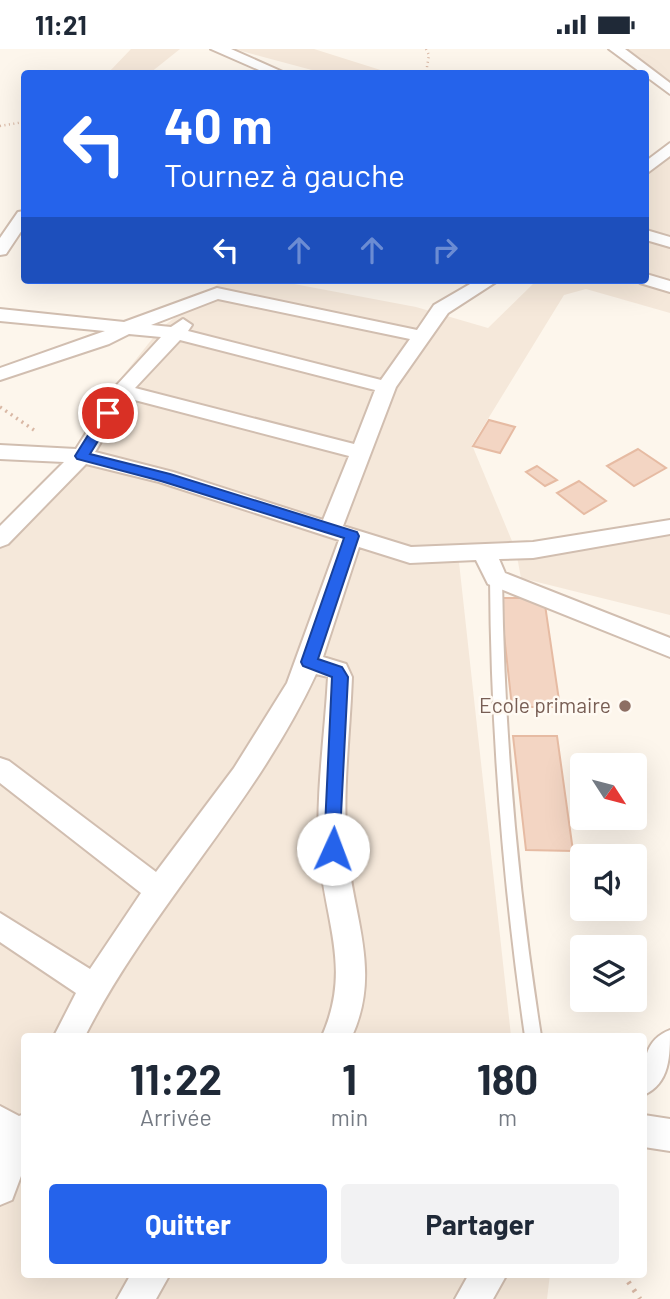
<!DOCTYPE html>
<html lang="fr">
<meta charset="utf-8">
<style>
:root{--surface:#fff;--page:#f2f2f3;--text:#1f2937;--muted:#747a83;--accent:#2563eb}
body{margin:0;font-family:Barlow,sans-serif;background:var(--page);color:var(--text);height:100vh;display:flex;flex-direction:column;font-size:26px;white-space:nowrap}
*{box-sizing:border-box;margin:0}
p{font-size:23px;color:var(--muted)}
.icon{flex:none;width:38px;height:38px;fill:none;stroke:currentColor;stroke-width:2;stroke-linecap:round;stroke-linejoin:round}
.map{position:relative;flex:1;overflow:hidden}
.sheet{position:absolute;left:21px;top:984px;width:626px;height:245px;display:flex;flex-direction:column;background:var(--surface);border-radius:7px;box-shadow:0 7px 28px #0002}
.sheet>*{flex:none}
.guide{position:absolute;left:21px;top:21px;width:628px;height:214px;border-radius:7px;box-shadow:0 7px 28px #0002;background:#2563eb;color:#fff;overflow:hidden}
.needle{width:46px;rotate:126deg}
.fabs{position:absolute;left:570px;top:704px;display:grid;gap:14px}
.fabs a{display:grid;place-items:center;width:77px;height:77px;border-radius:7px;background:var(--surface);box-shadow:0 7px 28px #0002;font-size:35px}
.pin{position:absolute;display:grid;place-items:center;width:60px;height:60px;color:#fff;margin:-30px;border:4px solid #fff;border-radius:50%;box-shadow:0 2px 7px #0007}
.me{position:absolute;width:77px;margin:-38px;rotate:2deg;stroke-linejoin:round;filter:drop-shadow(0 0 5px #0008)}
.turn{display:flex;align-items:center;gap:24px;height:147px;padding:0 28px;font-size:32px}
.turn .icon{width:91px;height:91px;stroke-width:2.5}
.turn b{display:block;font-size:49px;line-height:60px}
.lanes{display:flex;align-items:center;height:66px;padding:0 28px;background:#0003;justify-content:center;gap:35px;direction:ltr}
.lanes .off{opacity:.35}
.eta{display:flex;justify-content:space-evenly;align-items:center;height:119px;text-align:center}
.eta b{font-size:42px;font-weight:700;line-height:49px}
.primary-button{display:flex;gap:14px;margin-top:auto;padding:14px 28px}
.primary-button a{flex:1;height:80px;border-radius:7px;background:var(--accent);color:#fff;font-size:28px;font-weight:700;line-height:80px;text-align:center}
.primary-button a+a{background:var(--page);color:var(--text)}
.status{display:flex;justify-content:space-between;align-items:center;height:49px;padding:0 35px;background:var(--surface);direction:ltr}
.status svg{height:19px;fill:currentColor}
.map>svg:first-child{display:block}
</style>
<div class="status"><b>11:21</b><svg viewBox="0 0 49 12"><path d="M0 12V9h3v3zM5 12V6h3v6zM10 12V3h3v9zM15 12V0h3v12zM26 1h20v11H26zM47 4h2v5h-2z"/></svg></div>
<div class="map">
<svg width="670" height="1250" viewBox="0 0 670 1250">
<rect width="100%" height="100%" fill="#fdf6ec"/>
<path fill="#f5e8da" d="M131 0H180L150 24H108Z
M234 0H314L390 24H323Z
M626 0H670V40L666 32Z
M670 102V264L586 240 564 246 472 396 512 492 457 495 511 987H24V1225H550L547 1250H0V480L73 406 110 343 160 280 223 231H273L416 258 488 279 537 231H646V125Z
M670 472V566L521 529 515 497Z"/>
<path fill="#f3d5c3" stroke="#e6bba3" stroke-width="2" d="M489 371 515 378 500 404 473 397Z
M638 400 666 419 634 437 607 417Z
M537 417 557 431 545 437 526 423Z
M579 432 606 452 584 465 557 444Z
M500 549H544L560 658H512Z
M513 687H557L573 802 526 801Z"/>
<g fill="none" stroke-linecap="round" stroke-linejoin="round">
<g stroke="#d1beb0" stroke-width="4">
<path id="service" d="M496 525 502 529C504 683 517 835 541 987H525C503 835 491 683 490 529Z"/>
</g>
<g stroke="#d1beb0" stroke-width="4">
<path id="minor" d="M211 0H231L285 24H266Z
M609 0H625L670 34V45Z
M670 94V107L646 125V112Z
M24 162V178L6 205 0 206V189L18 163Z
M646 181 670 188V198L646 191Z
M646 225 670 232V243L640 234 638 231H646Z
M477 231H499L448 264 396 338 343 477 411 498 533 493 670 471V485L533 509 499 510 505 524 670 589V608L488 535 476 511 410 514 359 498 323 608 346 615 352 628C350 685 342 742 347 799 352 866 382 921 352 987H322C353 917 323 870 319 799 316 742 325 685 328 628L316 625C256 755 150 859 85 987H54L76 944 0 893V864L90 920 141 844 0 734V709L9 712 156 823 234 719 287 634 339 491 159 433 86 415 8 495 0 498V477L64 413 0 410V396L76 400 115 338 161 288 129 285 109 295 0 331V319L105 282 0 272V260L124 273 217 239 417 281 434 256ZM218 250 410 290 381 331 188 282 192 276 183 270 171 278 151 276ZM180 291 375 341 354 395 135 339ZM127 349 349 407 323 471 173 423 95 403Z
M670 981C670 1007 670 1034 644 1046 644 1019 641 992 670 981Z
M0 1057 19 1067 24 1065V1119L12 1151 0 1156Z
M644 1066 670 1070V1102L644 1098Z
M131 1225H170L156 1250H117Z
M469 1225H507L493 1250H455Z"/>
</g>
<path stroke="#d9b8a5" stroke-width="2.5" stroke-dasharray="1 3.5" stroke-linecap="butt" d="M426 0 429 6 426 24
M0 77 24 73"/>
<path stroke="#d9b8a5" stroke-width="3.5" stroke-dasharray="2 4.5" stroke-linecap="butt" d="M0 358 34 381"/>
<path stroke="#d9b8a5" stroke-width="5" stroke-dasharray="2.5 7" stroke-linecap="butt" d="M623 1225 640 1250"/>
<use href="#service" fill="#fff" fill-rule="evenodd"/>
<use href="#minor" fill="#fff" fill-rule="evenodd"/>
</g>
<path fill="#2563eb" stroke="#184099" stroke-width="2" d="M108 360 115 364 90 405 170 425 357 483 359 487 318 610 342 618 348 628 339 805 333 807 324 800 332 628 303 617 301 613 344 489 161 432 77 410 75 407 102 364Z"/>
<circle fill="#8d6e63" stroke="#fffaf3" stroke-width="2.5" cx="625" cy="657" r="7"/>
<g text-anchor="middle" stroke-width="5" stroke-linejoin="round" paint-order="stroke">
<g font-size="21" fill="#785e54" stroke="#fffaf3" text-anchor="end">
<text x="611" y="664">Ecole primaire</text>
</g>
</g>
</svg>
<div class="fabs">
<a><svg class="needle" viewBox="-14 -14 28 28"><path d="M0-13l5 13h-10z" fill="#e53935"/><path d="M0 13l5-13h-10z" fill="#747a83"/></svg></a>
<a><svg class="icon" aria-label="sound" viewBox="0 0 24 24"><path d="M4 9h4l5-4v14l-5-4H4zM17 9q2 3 0 6"/></svg></a>
<a><svg class="icon" aria-label="layers" viewBox="0 0 24 24"><path d="M12 4l9 5-9 5-9-5zM3 14l9 5 9-5"/></svg></a>
</div>
<div class="pin" style="left:108px;top:364px;background:#d93025"><svg class="icon" aria-label="arrive" viewBox="0 0 24 24"><path d="M6 21V4h12l-3 4 3 4H6"/></svg></div>
<svg class="me" style="left:333px;top:800px" viewBox="-20 -20 40 40"><circle r="19" fill="#fff"/><path d="M0-13L10 11 0 6-10 11z" fill="#2563eb"/></svg>
<div class="guide">
<div class="turn"><svg class="icon" aria-label="left" viewBox="0 0 24 24"><path d="M17 20v-9H6M10 6l-5 5 5 5"/></svg><div><b>40 m</b>Tournez à gauche</div></div>
<div class="lanes"><svg class="icon" aria-label="left" viewBox="0 0 24 24"><path d="M17 20v-9H6M10 6l-5 5 5 5"/></svg><svg class="icon off" aria-label="ahead" viewBox="0 0 24 24"><path d="M12 20V5M6 11l6-6 6 6"/></svg><svg class="icon off" aria-label="ahead" viewBox="0 0 24 24"><path d="M12 20V5M6 11l6-6 6 6"/></svg><svg class="icon off" aria-label="right" viewBox="0 0 24 24"><path d="M7 20v-9h11M14 6l5 5-5 5"/></svg></div>
</div>
<section class="sheet">
<div class="eta">
<div><b>11:22</b><p>Arrivée</p></div>
<div><b>1</b><p>min</p></div>
<div><b>180</b><p>m</p></div>
</div>
<div class="primary-button"><a>Quitter</a><a>Partager</a></div>
</section>
</div>
